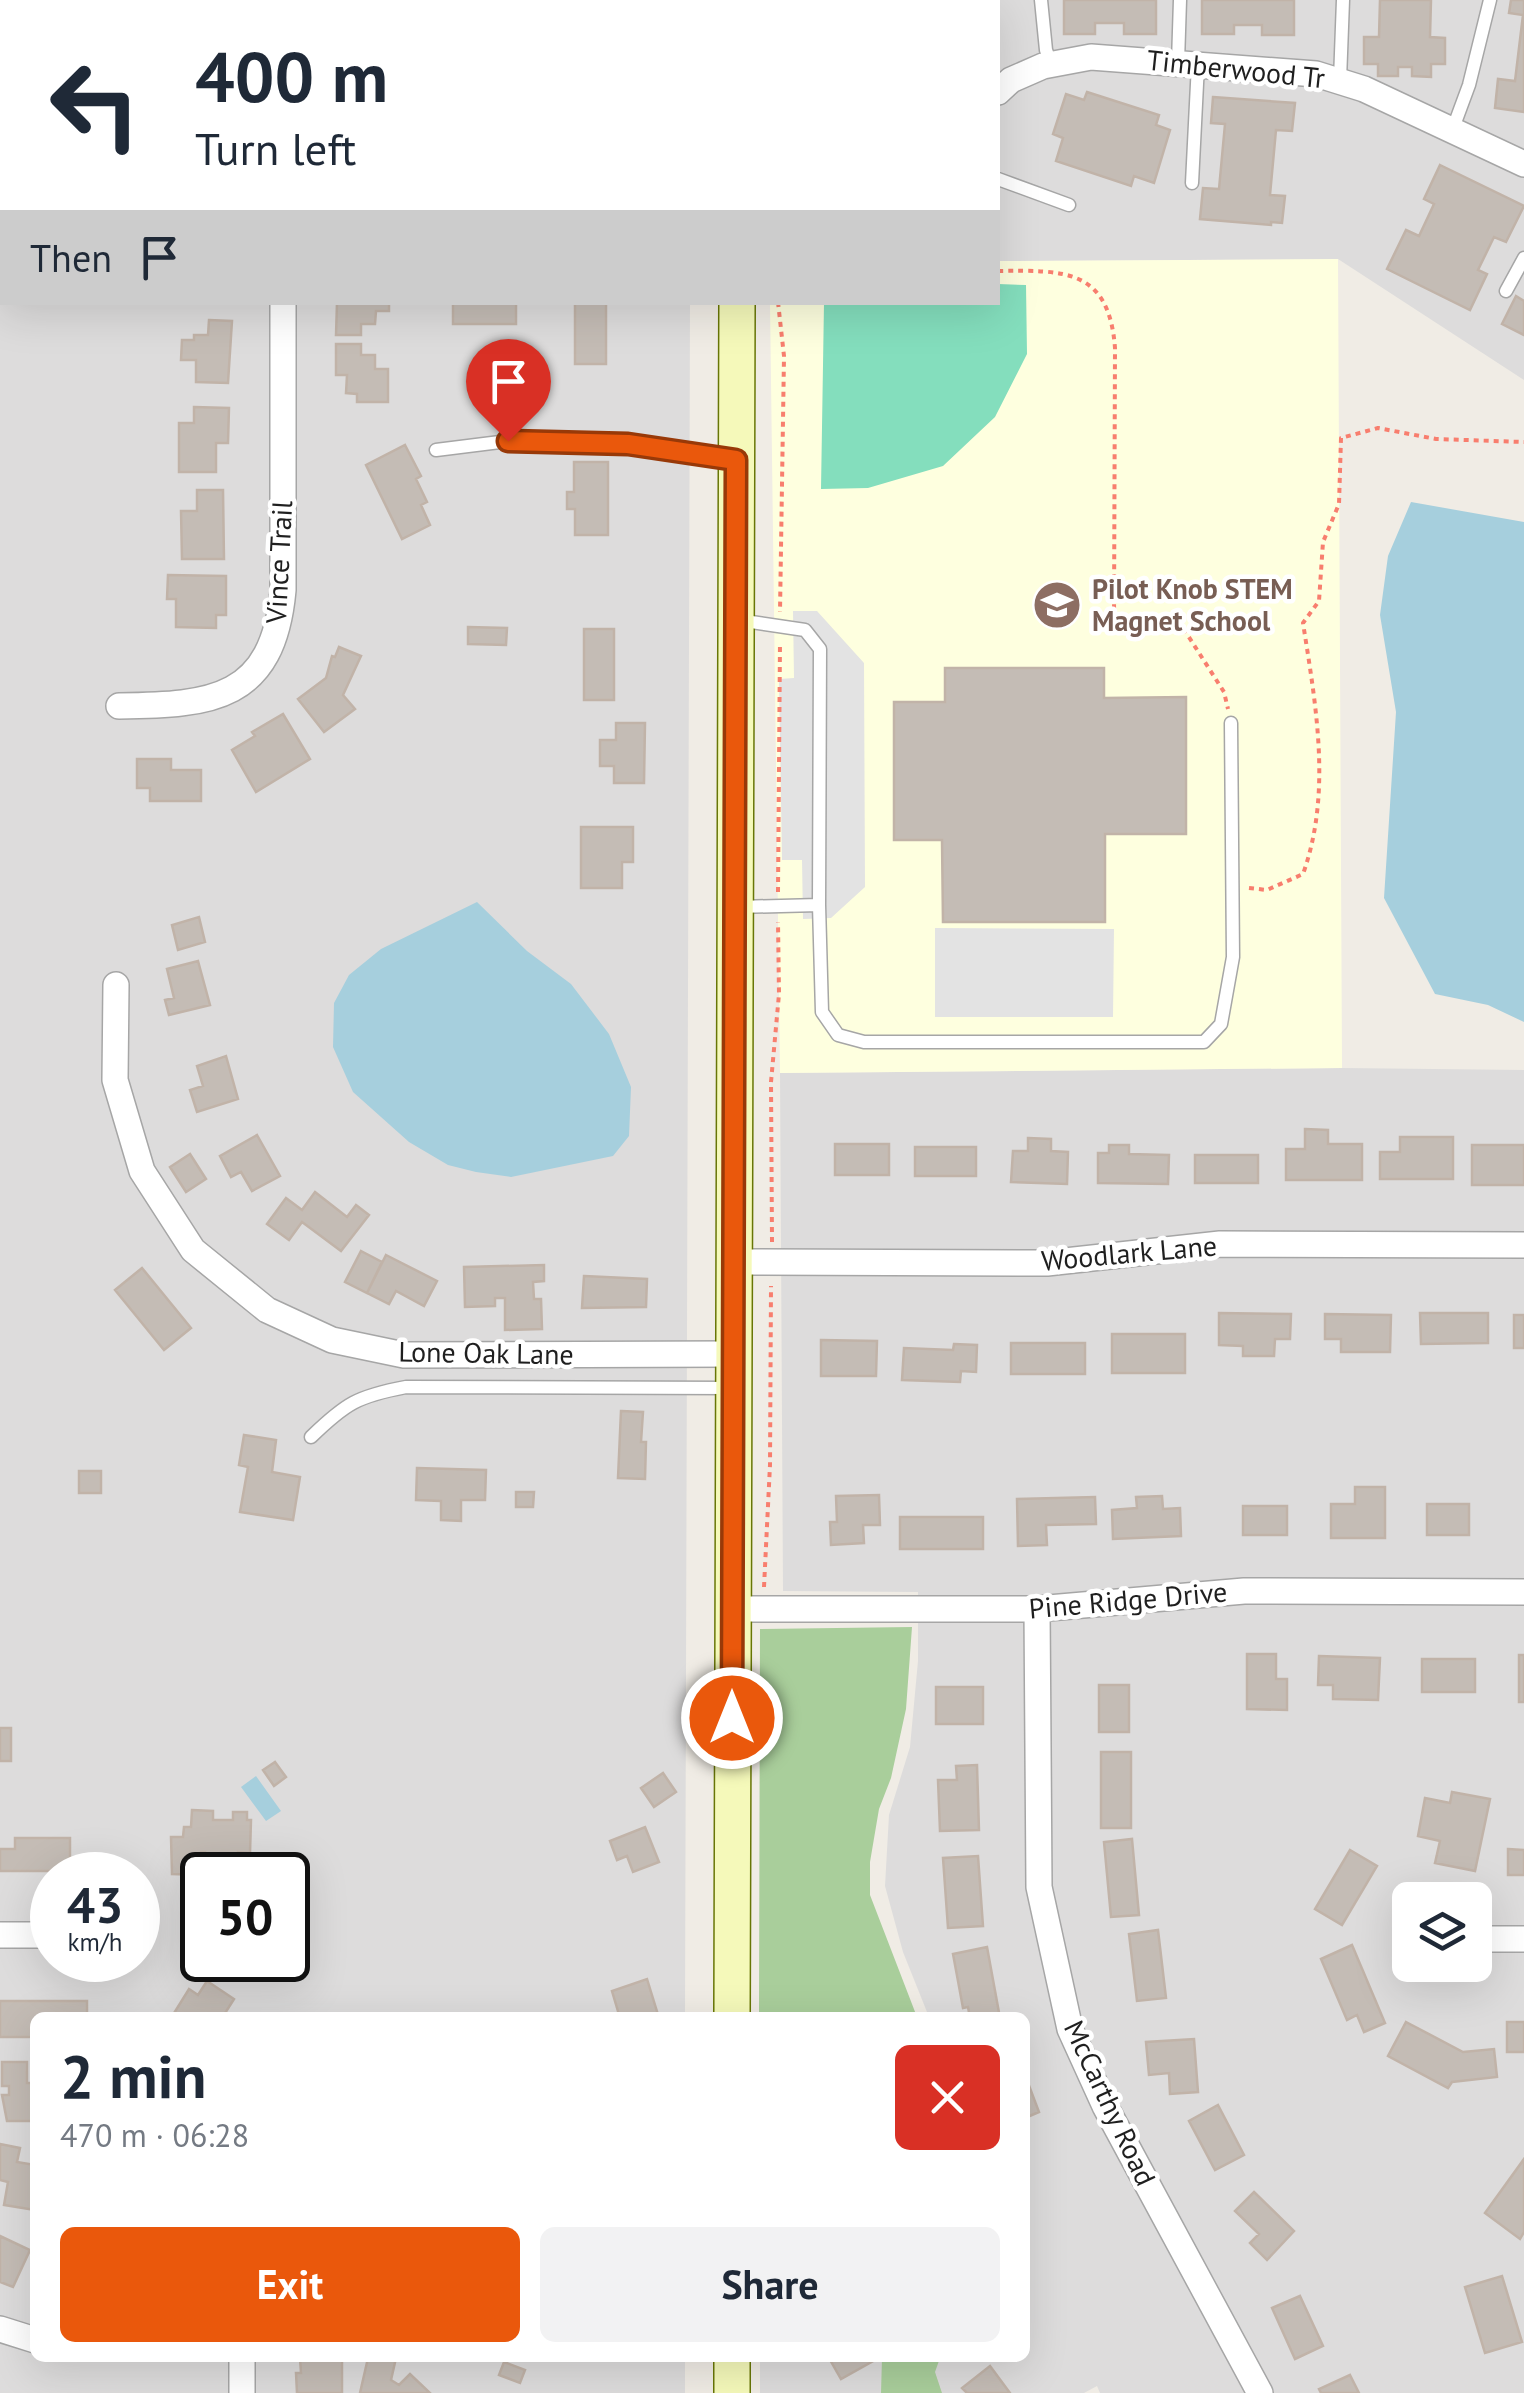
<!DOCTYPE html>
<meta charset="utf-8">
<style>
:root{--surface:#fff;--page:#f2f2f3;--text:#1f2937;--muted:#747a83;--accent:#ea580c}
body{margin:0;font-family:"PT Sans",sans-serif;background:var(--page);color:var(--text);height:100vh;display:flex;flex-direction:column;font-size:38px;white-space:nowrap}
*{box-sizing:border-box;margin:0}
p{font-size:32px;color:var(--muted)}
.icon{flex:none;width:55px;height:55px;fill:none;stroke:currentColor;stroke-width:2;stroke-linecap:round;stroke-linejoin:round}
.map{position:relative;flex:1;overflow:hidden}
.side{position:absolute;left:30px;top:2012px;width:1000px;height:350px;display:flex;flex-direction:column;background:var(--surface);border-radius:15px;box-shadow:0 10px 40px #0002}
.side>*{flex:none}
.banner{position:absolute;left:0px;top:0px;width:1000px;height:305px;box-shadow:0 10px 40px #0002;background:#fff;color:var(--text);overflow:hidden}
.controls{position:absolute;left:1392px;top:1882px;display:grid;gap:20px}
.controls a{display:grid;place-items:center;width:100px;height:100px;border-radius:15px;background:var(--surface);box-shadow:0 10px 40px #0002;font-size:50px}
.speed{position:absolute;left:30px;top:1852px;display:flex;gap:20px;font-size:50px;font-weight:700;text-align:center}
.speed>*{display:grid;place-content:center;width:130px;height:130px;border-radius:50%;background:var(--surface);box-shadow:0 10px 40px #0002;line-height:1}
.speed small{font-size:25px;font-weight:400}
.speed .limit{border:5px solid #111;border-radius:15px;background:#fff;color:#111}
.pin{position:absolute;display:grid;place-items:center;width:85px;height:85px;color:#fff;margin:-102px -42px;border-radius:50% 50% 50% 0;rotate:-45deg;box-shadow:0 0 10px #0007}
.pin .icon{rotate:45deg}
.me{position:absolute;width:110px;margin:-55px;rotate:0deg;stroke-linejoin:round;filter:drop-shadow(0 0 8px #0008)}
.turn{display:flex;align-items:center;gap:35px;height:210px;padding:0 30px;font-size:45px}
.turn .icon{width:130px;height:130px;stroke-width:2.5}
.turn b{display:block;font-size:70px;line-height:85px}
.then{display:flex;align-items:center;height:95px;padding:0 30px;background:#0003;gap:20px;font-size:38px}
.round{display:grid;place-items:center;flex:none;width:105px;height:105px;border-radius:15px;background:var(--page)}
.head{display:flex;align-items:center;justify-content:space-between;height:170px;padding:0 30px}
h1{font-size:60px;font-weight:700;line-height:75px}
.cta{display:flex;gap:20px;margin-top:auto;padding:20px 30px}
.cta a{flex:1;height:115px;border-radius:15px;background:var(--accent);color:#fff;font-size:40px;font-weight:700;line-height:115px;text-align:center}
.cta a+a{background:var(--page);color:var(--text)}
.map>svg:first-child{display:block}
</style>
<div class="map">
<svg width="1524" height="2393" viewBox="0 0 1524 2393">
<rect width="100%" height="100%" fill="#f0ece5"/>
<path fill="#dddcdc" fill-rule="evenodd" d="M0 0H691L2 2V302L690 303 685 2017 35 2018V2358H685V2393H0ZM52 1875H138V1960H52ZM202 1875H288V1960H202Z
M814 0H1524V380L1338 259 998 261V2H814Z
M1342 1068 1524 1070V2393H1100L1097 2386 1084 2393H760V2358H1025V2018L929 2017 903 1952 885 1886 889 1815 910 1747 918 1661V1592L783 1591 780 1073ZM1410 1900H1475V1965H1410Z"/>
<path fill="#feffdf" d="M1338 259 1342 1068 780 1073 770 303 998 302V261Z"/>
<path fill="#a9ce9b" d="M912 1627 906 1709 891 1778 879 1809 870 1862V1895L917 2017H759L760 1629Z
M882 2358H940L935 2372 942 2393H881Z"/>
<path fill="#84debd" d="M998 284 1026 285 1027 354 995 417 943 466 868 488 821 489 824 303 998 302Z"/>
<path fill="#e3e3e3" d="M793 611H817L864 663 865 887 831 918 803 919 802 860H782L779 679 794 678Z
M935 928 1114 929 1113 1017H935Z"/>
<path fill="#a6cfdd" d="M1411 502 1524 522V1022L1488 1005 1435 994 1384 898 1396 712 1380 615 1388 556Z
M477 902 527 951 571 984 609 1034 631 1087 629 1136 613 1156 511 1177 476 1172 448 1165 409 1142 353 1092 333 1047 334 1003 349 975 381 949Z
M256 1776 281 1811 266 1821 241 1787Z"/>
<path fill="#c4bcb5" stroke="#c1b3a8" stroke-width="2.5" d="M896 0H992L994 2H898Z
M1064 0H1156V34H1124V23H1095V34H1064Z
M1202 0H1294V35H1262V25H1234V34H1202Z
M1380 0H1431L1430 37 1445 38V64H1431V77L1412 76V67H1398V76H1378V64H1364V37H1379Z
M1511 0H1524V112L1495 108 1498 79 1515 81 1523 15 1509 13Z
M1087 92 1159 115 1156 125 1170 130 1154 183 1134 176 1131 186 1056 161 1063 138 1053 134 1066 94 1084 100Z
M1213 97 1295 103 1292 131 1276 130 1270 195 1285 196 1282 223 1271 222V225L1200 219 1203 188 1219 189 1225 124 1211 123Z
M1440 165 1524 206 1506 242 1494 237 1478 270 1487 274 1470 310 1387 269 1406 230 1419 236 1434 204 1424 199Z
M1516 296 1524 301V335L1502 324Z
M389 302V311H376L375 324H361V335H336L337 303Z
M453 302H516V324H453Z
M575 303H606V364H575Z
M209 320 232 321 228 383 196 382V360H181L182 340H194V335H208Z
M336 344H361V355H375V369H388V402H357V394L346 393 347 375H336Z
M194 407 229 408 228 443H216V472H179V423H194Z
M405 445 421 476 416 479 427 502 421 505 430 525 402 539 366 465Z
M574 462H608V535H575V509H567V492H574Z
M197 490H223L224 559H182L181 511H197Z
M168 575 226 576V615H216V628L176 627V599H167Z
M468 627 507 628 506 645 468 644Z
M584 629H614V700H584Z
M339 647 361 656 343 695 355 709 324 732 298 699 326 678 332 656 335 657Z
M945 668H1104V698L1186 697V834H1105V922H943L942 840H894V702H945Z
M283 714 310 759 256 792 232 750 255 736 252 732Z
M616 723H645L644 783H614V766H600V740H616Z
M137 759H171V770H201V801H150V788H137Z
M581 827H633V862H622V888H581Z
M199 917 205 942 178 950 172 925Z
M198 961 210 1005 169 1015 165 1000 174 998 167 969Z
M226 1056 238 1099 197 1112 190 1090 203 1086 197 1066Z
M1305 1129 1328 1130V1144H1362V1180H1286V1149H1305Z
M257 1135 280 1176 252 1191 241 1172 231 1177 220 1156Z
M1400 1137H1453V1179H1380V1152H1400Z
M1028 1138 1051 1139V1151L1068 1152 1067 1184 1011 1182 1013 1151H1028Z
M835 1144H889V1175H835Z
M1109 1145H1129V1154L1169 1155 1168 1184 1098 1183V1153H1109Z
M1472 1145H1524V1185H1472Z
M915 1147H976V1176H915Z
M190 1154 206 1179 186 1192 170 1167Z
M1195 1155H1258V1183H1195Z
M315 1192 347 1217 356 1205 369 1215 341 1251 302 1222 289 1240 267 1224 286 1198 302 1210Z
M361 1251 382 1262 367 1293 345 1282Z
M386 1255 437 1281 424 1306 396 1291 389 1304 367 1293Z
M544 1265V1281L533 1282 534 1299H541L542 1329 505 1330V1298H495V1306L465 1307 464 1267Z
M142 1268 191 1328 164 1350 115 1290Z
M584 1276 647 1279 646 1307 582 1308Z
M1219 1313 1291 1314 1290 1339H1275L1274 1356H1243V1346L1219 1345Z
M1420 1313H1488V1343L1421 1344Z
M1325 1314 1391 1315 1390 1352H1341V1339H1325Z
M1514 1315H1524V1348H1514Z
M1112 1334H1185V1373H1112Z
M821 1340 877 1341 876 1376H821Z
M1011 1343H1085V1374H1011Z
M954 1344 977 1345 976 1372 961 1371 960 1382 902 1380 904 1348 953 1350Z
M621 1411 643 1412 641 1442H646L645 1479 618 1478Z
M244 1435 276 1440 272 1472 300 1477 293 1520 240 1512 248 1467 239 1465Z
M417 1468 486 1470 485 1500H461V1521L441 1520V1501L416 1500Z
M79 1471H101V1493H79Z
M1355 1487H1385V1538H1331V1504H1355Z
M516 1492H534L533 1507H516Z
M879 1495 880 1525H863L864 1543 831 1545 830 1522H837L836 1496Z
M1162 1496 1163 1509 1180 1508 1181 1536 1113 1539 1112 1510 1137 1508 1136 1497Z
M1095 1497 1096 1524 1046 1525 1047 1545 1018 1546 1017 1499Z
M1427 1504H1469V1535H1427Z
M1243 1506H1287V1535H1243Z
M900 1517H983V1549H900Z
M1247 1654H1276V1679H1287V1710L1247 1709Z
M1519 1655H1524V1702H1519Z
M1319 1656 1380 1658 1378 1700 1333 1699V1685H1318Z
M1422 1659H1475V1692H1422Z
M1099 1685H1129V1732H1099Z
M936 1687H983V1724H936Z
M0 1728H11V1761H0Z
M1101 1752H1131V1828H1101Z
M275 1762 286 1777 274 1786 263 1770Z
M977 1765 979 1830 940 1831 938 1780H957L956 1766Z
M663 1773 676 1792 654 1807 641 1788Z
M1452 1792 1490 1799 1475 1871 1435 1863 1440 1841 1418 1836 1425 1798 1450 1803Z
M192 1810 213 1811V1820H233V1812H247V1820H251L250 1853 238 1852V1864L205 1863V1852H201L200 1875 172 1874 171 1837H183L184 1827H191Z
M645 1827 659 1862 633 1872 627 1856 617 1860 610 1841Z
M15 1838H70V1871H0V1849H15Z
M1132 1839 1139 1915 1111 1917 1104 1842Z
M1508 1849 1524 1850V1875H1508Z
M1350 1850 1377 1866 1342 1925 1315 1909Z
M978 1856 983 1926 948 1928 943 1858Z
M1158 1930 1166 1998 1137 2001 1129 1934Z
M1352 1945 1385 2023 1364 2032 1357 2015 1347 2020 1321 1959Z
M987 1947 1000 2018H970L968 2007 963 2008 953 1954Z
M647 1979 659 2018H620L612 1991Z
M207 1981 234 1999 222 2018H171L189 1989 198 1995Z
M0 2001H87V2018H35V2037H0Z
M1406 2022 1463 2052 1494 2049 1497 2077 1452 2082 1448 2088 1388 2056Z
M1507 2022H1524V2052H1507Z
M1194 2039 1198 2092 1170 2094 1169 2073 1149 2075 1146 2042Z
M2 2062H27V2083H35V2121H7L2 2095H9V2086H2Z
M1025 2075 1039 2112 1025 2118Z
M1218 2105 1244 2155 1215 2170 1189 2121Z
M0 2144 20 2148 17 2162 35 2165V2210L4 2205 8 2182 0 2180Z
M1524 2159V2232L1520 2239 1485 2213Z
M1254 2192 1294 2231 1267 2260 1250 2243 1259 2234 1235 2211Z
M0 2236 30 2250 13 2287 0 2282Z
M1502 2276 1522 2342 1485 2353 1465 2287Z
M1300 2296 1323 2346 1295 2359 1272 2308Z
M300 2358H342V2393H297L296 2373H301Z
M368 2358H396L391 2380 399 2385 410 2374 430 2393H360Z
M829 2358H874L875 2360 841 2379Z
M504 2362 525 2370 520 2383 499 2375Z
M990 2366 1010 2393H967L962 2388Z
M1350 2375 1359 2393H1321L1319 2389Z"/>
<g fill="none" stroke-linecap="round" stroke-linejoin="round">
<g stroke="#a6a6a6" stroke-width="15">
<path id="service" d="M875 0 876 2
M1041 0 1046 50 1051 64
M1178 62 1180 0
M1340 80 1343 0
M1452 131 1469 85 1490 0
M998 179 1069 205
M1192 183 1198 64
M1506 291 1524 258
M436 450 508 441 628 444 734 459
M738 620 805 630 820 649 819 905 822 1012 838 1035 864 1042H1204L1221 1024 1233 957 1231 723
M737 907 819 905
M311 1437C346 1403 358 1396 406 1387L733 1388"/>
</g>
<g stroke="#a6a6a6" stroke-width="28">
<path id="minor" d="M998 92 1011 80 1043 66 1091 57 1316 74 1364 89 1524 164
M119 706C212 705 273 700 283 590V302
M116 985 115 1080 142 1171 193 1250 267 1310 332 1340 404 1355 733 1354
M734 1262 1047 1263 1220 1244 1524 1245
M732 1609H1037L1244 1591 1524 1592
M1037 1609 1039 1887 1070 2029 1105 2106 1260 2393
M0 1935H52
M1475 1939H1524
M0 2329 35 2340
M242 2358V2393"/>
</g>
<g stroke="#687606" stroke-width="38">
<path id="secondary" d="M738 2V0
M732 2018 737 302
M732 2393V2358"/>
</g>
<path stroke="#f87e6e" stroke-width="4" stroke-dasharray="5 5" stroke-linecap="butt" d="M789 0V2
M707 2V0
M998 271C1065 270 1109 269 1115 348L1114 620H1178L1224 692 1228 709
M778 302 784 356 780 612
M1249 888 1267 890 1303 874C1332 793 1316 706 1303 623L1319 601 1323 542 1339 504 1341 438 1378 428 1436 439 1524 442
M778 892 780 642
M772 1242 771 1082 779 994 778 922
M764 1587 770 1465 771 1286"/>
<use href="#service" stroke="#fff" stroke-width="12"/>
<use href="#minor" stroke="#fff" stroke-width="25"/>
<use href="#secondary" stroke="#f5f9ba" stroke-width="35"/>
</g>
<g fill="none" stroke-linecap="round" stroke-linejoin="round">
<g stroke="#983908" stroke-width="25">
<path id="route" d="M508 441 628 444 736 460 732 1718"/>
</g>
<use href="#route" stroke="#ea580c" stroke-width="18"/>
</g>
<defs>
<g id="school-disc" transform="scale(2.5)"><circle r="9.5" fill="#8d6e63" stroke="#fff"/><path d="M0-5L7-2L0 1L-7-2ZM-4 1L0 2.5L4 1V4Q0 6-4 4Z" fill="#fff"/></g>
</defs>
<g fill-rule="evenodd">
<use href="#school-disc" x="1057" y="605"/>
</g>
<g text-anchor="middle" stroke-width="9" stroke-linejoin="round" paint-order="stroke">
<g font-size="28" fill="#1f1f1f" stroke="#fff">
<text transform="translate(1236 69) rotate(6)" y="10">Timberwood Tr</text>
<text transform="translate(279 562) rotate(-87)" y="10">Vince Trail</text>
<text transform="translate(1129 1253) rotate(-5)" y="10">Woodlark Lane</text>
<text transform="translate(486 1353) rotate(1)" y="10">Lone Oak Lane</text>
<text transform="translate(1128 1600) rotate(-5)" y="10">Pine Ridge Drive</text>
<text transform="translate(1110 2103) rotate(65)" y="10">McCarthy Road</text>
</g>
<g font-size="28" font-weight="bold" fill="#785e54" stroke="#fff" text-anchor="start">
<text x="1092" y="599">Pilot Knob STEM<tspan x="1092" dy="32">Magnet School</tspan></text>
</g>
</g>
</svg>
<div class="controls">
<a><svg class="icon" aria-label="layers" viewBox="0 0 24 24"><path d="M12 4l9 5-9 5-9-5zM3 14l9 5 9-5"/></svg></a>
</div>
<div class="speed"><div>43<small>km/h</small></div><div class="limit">50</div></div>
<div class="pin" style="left:508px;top:441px;background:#d93025"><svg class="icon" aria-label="arrive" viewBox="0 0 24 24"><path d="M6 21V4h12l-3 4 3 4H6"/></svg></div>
<svg class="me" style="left:732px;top:1718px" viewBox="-20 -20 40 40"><circle r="17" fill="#ea580c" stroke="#fff" stroke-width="3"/><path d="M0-11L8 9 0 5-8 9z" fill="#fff"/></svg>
<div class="banner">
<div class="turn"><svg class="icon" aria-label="left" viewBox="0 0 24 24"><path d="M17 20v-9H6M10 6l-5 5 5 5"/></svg><div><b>400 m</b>Turn left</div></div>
<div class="then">Then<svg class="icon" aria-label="arrive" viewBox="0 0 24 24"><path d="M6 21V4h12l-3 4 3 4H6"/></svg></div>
</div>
<section class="side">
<div class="head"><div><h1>2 min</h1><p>470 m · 06:28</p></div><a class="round" style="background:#d93025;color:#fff"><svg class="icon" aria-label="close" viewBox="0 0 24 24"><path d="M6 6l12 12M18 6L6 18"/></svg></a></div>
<div class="cta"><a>Exit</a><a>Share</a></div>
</section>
</div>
